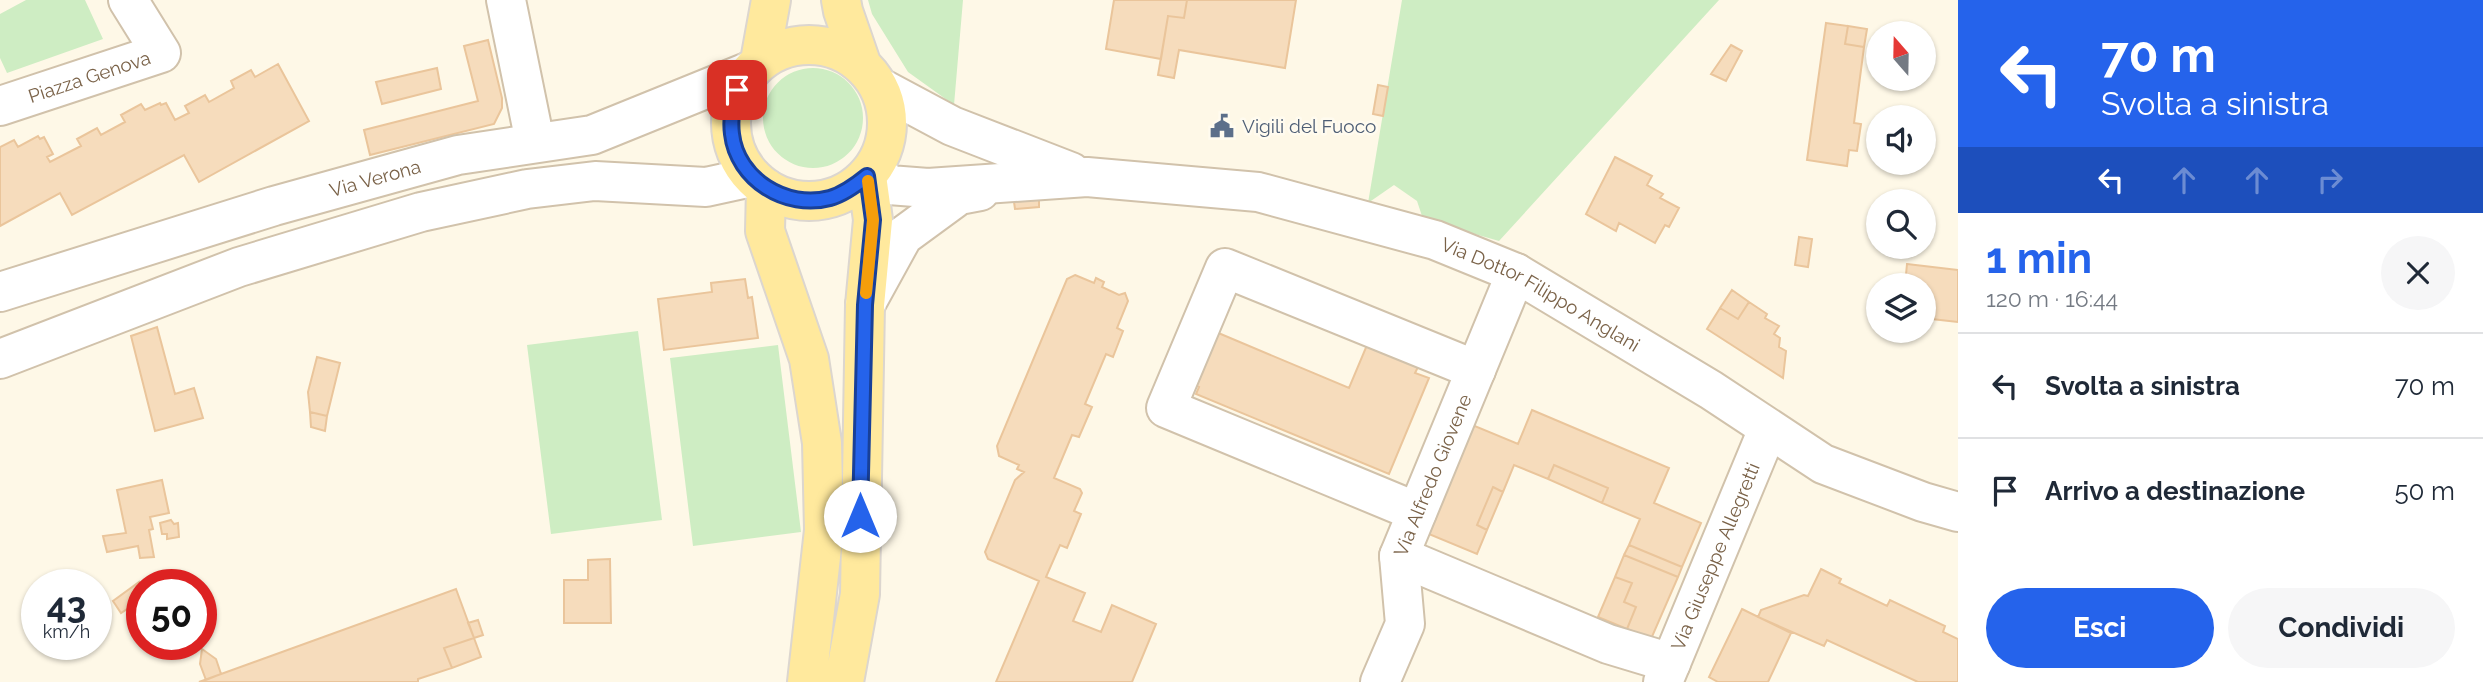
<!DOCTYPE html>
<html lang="it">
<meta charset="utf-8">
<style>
:root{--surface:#fff;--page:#f6f6f7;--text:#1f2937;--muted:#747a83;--line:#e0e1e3;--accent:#2563eb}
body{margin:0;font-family:Raleway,sans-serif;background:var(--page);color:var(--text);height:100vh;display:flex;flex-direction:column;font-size:26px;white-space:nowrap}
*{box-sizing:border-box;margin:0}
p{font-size:23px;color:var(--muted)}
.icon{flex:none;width:38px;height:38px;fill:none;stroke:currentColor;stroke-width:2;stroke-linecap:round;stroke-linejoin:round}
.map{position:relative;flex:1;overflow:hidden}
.sheet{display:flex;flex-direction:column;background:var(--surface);width:525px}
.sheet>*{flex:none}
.guide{background:#2563eb;color:#fff;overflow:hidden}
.needle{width:46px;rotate:340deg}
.fabs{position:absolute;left:1866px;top:21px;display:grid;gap:14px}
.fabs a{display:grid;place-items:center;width:70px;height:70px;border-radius:50%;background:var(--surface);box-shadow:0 2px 5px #0004;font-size:35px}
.speed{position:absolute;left:21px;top:569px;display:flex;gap:14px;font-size:35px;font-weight:700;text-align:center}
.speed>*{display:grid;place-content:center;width:91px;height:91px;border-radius:50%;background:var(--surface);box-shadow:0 2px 5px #0004;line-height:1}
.speed small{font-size:18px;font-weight:400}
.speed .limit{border:10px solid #d22;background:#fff;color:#111}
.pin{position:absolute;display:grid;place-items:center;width:60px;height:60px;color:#fff;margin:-30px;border-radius:14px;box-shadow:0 4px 10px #0006}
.me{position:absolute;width:77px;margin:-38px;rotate:0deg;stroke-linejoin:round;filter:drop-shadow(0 0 5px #0008)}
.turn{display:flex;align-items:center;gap:24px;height:147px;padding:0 28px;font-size:32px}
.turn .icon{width:91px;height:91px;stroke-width:2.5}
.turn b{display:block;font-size:49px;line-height:60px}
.lanes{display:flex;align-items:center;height:66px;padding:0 28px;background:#0003;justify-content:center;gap:35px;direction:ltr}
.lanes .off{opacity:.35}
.round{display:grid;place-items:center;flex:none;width:74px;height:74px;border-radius:37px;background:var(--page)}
.overview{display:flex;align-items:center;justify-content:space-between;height:119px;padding:0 28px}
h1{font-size:42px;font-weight:700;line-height:52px;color:var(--accent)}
.action{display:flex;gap:14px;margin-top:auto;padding:14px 28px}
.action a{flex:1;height:80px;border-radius:42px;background:var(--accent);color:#fff;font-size:28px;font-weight:700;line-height:80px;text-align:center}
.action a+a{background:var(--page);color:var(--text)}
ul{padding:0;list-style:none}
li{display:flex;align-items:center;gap:21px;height:105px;padding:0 28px;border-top:2px solid var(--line)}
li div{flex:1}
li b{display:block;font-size:26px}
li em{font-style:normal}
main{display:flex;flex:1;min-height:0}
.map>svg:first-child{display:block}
</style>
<main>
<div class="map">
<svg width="1958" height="682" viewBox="0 0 1958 682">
<rect width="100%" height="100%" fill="#fef8e7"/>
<path fill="#ceedc3" d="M26 0H85L103 39 7 73 0 58V14Z
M868 0H963L954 105 908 72 872 14Z
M1402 0H1719L1499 241 1423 219 1417 201 1394 185 1368 203Z
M763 118a50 50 0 1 1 100 0a50 50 0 1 1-100 0Z
M638 331 662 520 551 534 527 345Z
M778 345 801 532 693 546 670 358Z"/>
<path fill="#f6dcbc" stroke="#eac59b" stroke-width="2" d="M1114 0H1187L1184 18 1168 16 1161 59 1106 49Z
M1187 0H1296L1285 68 1179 50 1174 78 1158 75 1168 16 1184 18Z
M1826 23 1848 26 1845 44 1864 47 1854 123 1861 124 1857 151 1849 150 1847 166 1807 160Z
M1848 26 1867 29 1864 47 1845 44Z
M488 40 502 98V108L494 124 370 155 364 130 478 101 464 46Z
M1731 45 1742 51 1726 81 1711 74Z
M278 64 309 121 199 182 184 155 72 215 60 193 0 226V147L14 140 18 147 38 136 40 139 44 137 53 154 47 157 50 162 81 146 77 139 97 128 101 135 125 122 121 115 141 104 145 110 160 103 161 105 166 103 175 120 189 113 185 106 205 95 209 102 234 88 231 81 251 70 255 77Z
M437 68 441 89 382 104 376 82Z
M1378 85 1388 87 1383 116 1373 114Z
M1615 157 1652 176 1647 185 1663 194 1660 198 1679 208 1669 227 1665 225 1655 243 1619 223 1616 231 1586 214Z
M1039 199V207L1015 209 1014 202Z
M1799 237 1812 239 1808 267 1795 265Z
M1907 264 1958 270V322L1923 318V285H1905Z
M1075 275 1094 283 1096 278 1104 282 1102 287 1119 295 1125 293 1128 301 1117 328 1123 331 1113 357 1106 354 1085 404 1092 407 1079 437 1072 435 1054 478 1080 489 1082 493 1074 511 1081 514 1067 548 1060 545 1046 577 1085 593 1073 621 1101 632 1112 605 1156 624 1132 682H996L1039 581 988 559 985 552 1015 480 1024 472 1017 469 1019 465 999 456 997 446 1067 279Z
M745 279 748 298 752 297 758 338 664 350 658 299 712 292 711 283Z
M1732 290 1749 302 1738 319 1720 308Z
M1749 302 1767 314 1765 318 1779 326 1774 334 1780 338 1779 347 1786 351 1783 378 1707 329 1720 308 1738 319Z
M157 327 175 394 194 388 203 418 155 431 131 336Z
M1216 332 1349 388 1367 345 1418 367 1415 373 1429 378 1389 474 1196 394 1199 387 1194 385Z
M317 357 340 363 327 416 310 412 308 392Z
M1532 410 1669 468 1654 503 1701 523 1682 567 1629 545 1640 519 1602 503 1608 488 1554 465 1548 479 1514 465 1503 492 1493 487 1477 525 1487 530 1477 554 1424 532 1470 424 1518 444Z
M310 412 327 416 325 431 311 427Z
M1554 465 1608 488 1602 503 1548 479Z
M162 480 169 513 150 517 153 529 149 530 154 557 140 558 138 546 107 552 103 536 126 533 117 490Z
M1493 487 1503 492 1487 530 1477 525Z
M171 520 174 524 178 523 179 537 167 539V534H162L160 523Z
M1629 545 1682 567 1678 577 1624 555Z
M1624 555 1678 577 1651 639 1627 629 1636 607 1624 602 1632 583 1615 577Z
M610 559 611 623H564V580H588V560Z
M1821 569 1841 579 1839 583 1887 606 1890 600 1945 626 1943 632 1958 639V682H1918L1827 640 1824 646 1758 617 1761 610 1804 595 1808 596Z
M1615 577 1632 583 1624 602 1636 607 1627 629 1598 617Z
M139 582 142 599 121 613 113 601Z
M456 589 474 638 444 648 452 668 418 679V682H199Z
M1742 609 1791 633 1768 682H1718L1709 677Z
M478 620 483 635 474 638 468 623Z
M474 638 481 657 452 668 444 648Z
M202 649 216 659 221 674 206 680 200 664Z"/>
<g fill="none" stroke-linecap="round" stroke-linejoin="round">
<g stroke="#d1c2ab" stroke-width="42">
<g id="minor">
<path d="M506 0 535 142"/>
<path d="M879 87 952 126 1071 172"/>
<path id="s1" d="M0 106 161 53 128 0"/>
<path id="s2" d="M873 169 889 185 928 188 1087 177 1258 192 1435 240 1516 273 1711 390 1823 464 1923 502 1958 512"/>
<path id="s3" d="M0 292 274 206 458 155 592 135 750 71"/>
<path d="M865 305 903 236 959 195 980 191"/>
<path d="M0 359 239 267 421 212 527 189 595 181 706 187 752 177"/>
<path d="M1417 512 1166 408 1225 268 1476 370"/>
<path d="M1399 556 1608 644 1671 663"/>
<path id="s4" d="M1380 682 1405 624 1399 556 1516 273"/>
<path id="s5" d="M1663 682 1768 429"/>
</g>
</g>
<g stroke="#dcd6cf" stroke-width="42">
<path id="major" d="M841 0 843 11 861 63
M731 123a78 78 0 1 1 156 0a78 78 0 1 1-156 0Z
M760 61 771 0
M766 188 765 231 809 359 822 443 824 530 807 682
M844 682 860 594 865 305 873 220 867 176"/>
</g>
<use href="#minor" stroke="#fff" stroke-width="38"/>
<use href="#major" stroke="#ffe99d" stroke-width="38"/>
</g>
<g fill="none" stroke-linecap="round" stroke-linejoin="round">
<g stroke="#184099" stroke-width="18">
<path id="route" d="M737 90C733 105 730 118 732 134 737 179 786 210 830 198 844 194 856 185 867 176L873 220 865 305 860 516"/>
</g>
<use href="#route" stroke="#2563eb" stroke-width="12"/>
<path stroke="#f59e0b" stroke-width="12" d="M866 293 873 220 868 181"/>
</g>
<defs>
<g id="civic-bare" transform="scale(1.89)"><path d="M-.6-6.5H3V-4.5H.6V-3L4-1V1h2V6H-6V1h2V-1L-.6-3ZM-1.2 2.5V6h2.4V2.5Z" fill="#5c6f8a" stroke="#fffbef" stroke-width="2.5" paint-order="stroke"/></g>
</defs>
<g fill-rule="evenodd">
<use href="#civic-bare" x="1222" y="126"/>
</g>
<g text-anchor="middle" stroke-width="5" stroke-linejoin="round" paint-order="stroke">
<g font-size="19" fill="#7a6248" stroke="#fffbef">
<text dy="7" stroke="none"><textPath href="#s1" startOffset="94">Piazza Genova</textPath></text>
<text dy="7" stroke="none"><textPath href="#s3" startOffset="392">Via Verona</textPath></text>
<text dy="7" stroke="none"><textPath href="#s2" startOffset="695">Via Dottor Filippo Anglani</textPath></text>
<text dy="7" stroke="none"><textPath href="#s4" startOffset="219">Via Alfredo Giovene</textPath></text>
<text dy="7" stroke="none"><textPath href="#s5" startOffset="136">Via Giuseppe Allegretti</textPath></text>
</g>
<g font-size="19" fill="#4e5e75" stroke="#fffbef" text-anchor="start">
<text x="1242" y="133">Vigili del Fuoco</text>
</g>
</g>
</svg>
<div class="fabs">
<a><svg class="needle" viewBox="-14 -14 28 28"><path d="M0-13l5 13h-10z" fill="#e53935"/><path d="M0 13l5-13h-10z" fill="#747a83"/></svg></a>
<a><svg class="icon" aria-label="sound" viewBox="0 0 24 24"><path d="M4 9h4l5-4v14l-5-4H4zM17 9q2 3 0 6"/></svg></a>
<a><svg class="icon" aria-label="search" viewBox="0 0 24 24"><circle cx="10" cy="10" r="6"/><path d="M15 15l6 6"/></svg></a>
<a><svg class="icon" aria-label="layers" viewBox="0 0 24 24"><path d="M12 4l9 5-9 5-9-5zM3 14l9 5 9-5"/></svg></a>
</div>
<div class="speed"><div>43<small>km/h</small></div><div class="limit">50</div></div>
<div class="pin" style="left:737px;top:90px;background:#d93025"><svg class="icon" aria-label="arrive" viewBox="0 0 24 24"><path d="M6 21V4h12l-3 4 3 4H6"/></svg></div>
<svg class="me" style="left:860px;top:516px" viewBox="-20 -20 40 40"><circle r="19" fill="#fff"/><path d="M0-13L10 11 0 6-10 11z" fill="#2563eb"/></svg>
</div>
<section class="sheet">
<div class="guide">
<div class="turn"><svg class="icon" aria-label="left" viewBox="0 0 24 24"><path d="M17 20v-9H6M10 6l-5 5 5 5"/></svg><div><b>70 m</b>Svolta a sinistra</div></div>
<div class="lanes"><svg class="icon" aria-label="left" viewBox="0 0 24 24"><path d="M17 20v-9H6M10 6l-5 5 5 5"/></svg><svg class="icon off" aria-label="ahead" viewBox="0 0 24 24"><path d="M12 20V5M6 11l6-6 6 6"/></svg><svg class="icon off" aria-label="ahead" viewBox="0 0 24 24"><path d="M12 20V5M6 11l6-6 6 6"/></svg><svg class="icon off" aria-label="right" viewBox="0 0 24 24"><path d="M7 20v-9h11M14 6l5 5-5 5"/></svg></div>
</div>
<div class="overview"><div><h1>1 min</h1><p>120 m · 16:44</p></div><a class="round"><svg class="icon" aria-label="close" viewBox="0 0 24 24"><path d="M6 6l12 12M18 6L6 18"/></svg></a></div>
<ul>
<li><svg class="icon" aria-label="left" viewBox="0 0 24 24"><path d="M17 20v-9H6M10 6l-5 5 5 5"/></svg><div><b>Svolta a sinistra</b></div><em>70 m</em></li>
<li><svg class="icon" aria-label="arrive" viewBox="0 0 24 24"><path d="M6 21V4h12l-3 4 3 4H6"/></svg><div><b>Arrivo a destinazione</b></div><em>50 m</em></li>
</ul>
<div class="action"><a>Esci</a><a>Condividi</a></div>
</section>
</main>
